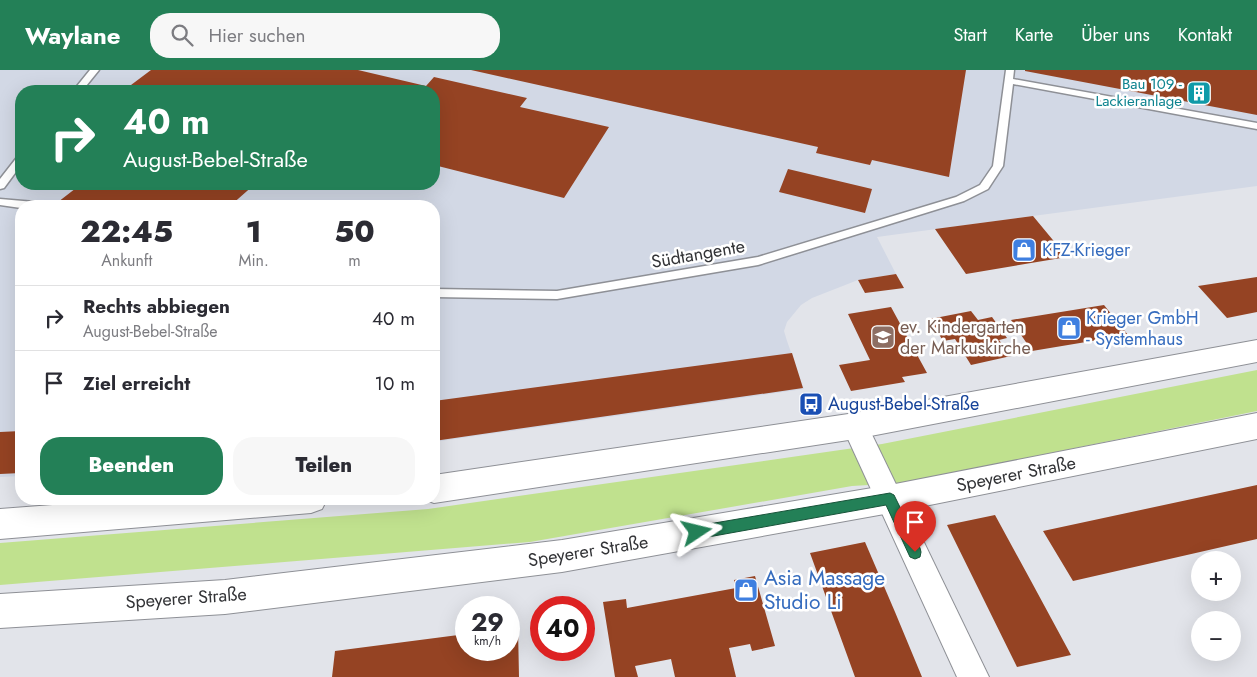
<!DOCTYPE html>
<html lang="de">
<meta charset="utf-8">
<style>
:root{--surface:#fff;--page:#f7f7f7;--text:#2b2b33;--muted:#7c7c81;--line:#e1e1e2;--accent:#238057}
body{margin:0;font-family:Jost,sans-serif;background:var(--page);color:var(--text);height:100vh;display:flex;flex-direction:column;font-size:19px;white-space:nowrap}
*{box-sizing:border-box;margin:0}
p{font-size:16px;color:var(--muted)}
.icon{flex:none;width:28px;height:28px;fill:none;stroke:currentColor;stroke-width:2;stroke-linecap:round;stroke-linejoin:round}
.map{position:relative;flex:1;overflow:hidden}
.sheet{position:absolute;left:15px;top:130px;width:425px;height:305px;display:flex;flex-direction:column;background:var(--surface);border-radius:20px;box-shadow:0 5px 20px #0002}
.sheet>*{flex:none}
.guide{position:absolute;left:15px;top:15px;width:425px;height:105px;border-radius:20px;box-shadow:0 5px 20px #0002;background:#238057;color:#fff;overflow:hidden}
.tools{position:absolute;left:1191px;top:481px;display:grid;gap:10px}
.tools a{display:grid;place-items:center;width:50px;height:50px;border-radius:50%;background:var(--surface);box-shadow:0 5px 20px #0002;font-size:25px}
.speed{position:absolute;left:455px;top:526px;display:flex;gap:10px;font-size:25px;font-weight:700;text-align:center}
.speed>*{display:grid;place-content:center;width:65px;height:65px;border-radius:50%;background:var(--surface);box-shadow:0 5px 20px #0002;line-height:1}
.speed small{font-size:12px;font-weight:400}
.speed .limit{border:8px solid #d22;background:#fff;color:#111}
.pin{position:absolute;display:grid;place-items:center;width:42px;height:42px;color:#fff;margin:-51px -21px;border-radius:50% 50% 50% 0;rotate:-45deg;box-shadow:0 0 5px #0007}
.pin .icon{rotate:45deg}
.me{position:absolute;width:55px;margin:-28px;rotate:80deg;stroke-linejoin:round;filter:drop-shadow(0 0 4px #0008)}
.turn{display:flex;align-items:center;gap:18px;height:105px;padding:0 25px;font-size:22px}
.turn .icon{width:65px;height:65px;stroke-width:2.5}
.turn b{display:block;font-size:35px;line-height:42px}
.eta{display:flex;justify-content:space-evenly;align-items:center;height:85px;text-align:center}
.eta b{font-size:30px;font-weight:800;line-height:35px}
.cta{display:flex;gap:10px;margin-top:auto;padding:10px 25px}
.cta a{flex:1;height:58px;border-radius:20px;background:var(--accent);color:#fff;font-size:20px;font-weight:800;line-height:58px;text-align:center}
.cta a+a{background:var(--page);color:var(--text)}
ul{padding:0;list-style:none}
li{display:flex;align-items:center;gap:15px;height:65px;padding:0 25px;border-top:1px solid var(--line)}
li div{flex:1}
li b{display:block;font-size:19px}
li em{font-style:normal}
header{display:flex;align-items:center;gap:30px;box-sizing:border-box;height:70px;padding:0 25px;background:var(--accent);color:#fff}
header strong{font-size:24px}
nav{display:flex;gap:28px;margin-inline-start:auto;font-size:18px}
.search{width:350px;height:45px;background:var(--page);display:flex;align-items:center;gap:12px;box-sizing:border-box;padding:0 18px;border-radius:20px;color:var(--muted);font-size:19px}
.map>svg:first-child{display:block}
</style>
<header>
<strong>Waylane</strong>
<div class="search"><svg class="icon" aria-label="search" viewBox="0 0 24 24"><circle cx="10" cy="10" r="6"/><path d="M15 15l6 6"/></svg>Hier suchen</div>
<nav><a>Start</a><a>Karte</a><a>Über uns</a><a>Kontakt</a></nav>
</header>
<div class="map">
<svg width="1257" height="607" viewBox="0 0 1257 607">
<rect width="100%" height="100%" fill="#e2e4ea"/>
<path fill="#d2d8e5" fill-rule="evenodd" d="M0 0H1257V116L877 167 896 204 858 210 812 228 801 235 787 252 784 261 787 271 804 319 434 372V136H21V406L0 407ZM21 21H434V114H21Z"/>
<path fill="#c0e18e" d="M1257 300V341L902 413 852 416 530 472 0 515V473L428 439 882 374Z"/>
<path fill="#954323" d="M151 0H358L426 16 434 7 527 28 520 37 609 57 564 128 434 95V21H141L127 18Z
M471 0H966L949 107 872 90 870 95 816 83 818 77Z
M1025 0H1257V45L1025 1Z
M788 99 872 119 865 143 779 122Z
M76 114H255L230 136H71L58 132 80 115Z
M1033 146 1067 187 966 204 935 159Z
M896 204 904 218 865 223 858 210Z
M1257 207V242L1227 248 1198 216Z
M1104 235 1128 265 1032 281 1011 250Z
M891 237 927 303 902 307 905 312 851 321 839 295 870 290 848 244Z
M971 241 978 250 992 247 1007 268 999 270 1011 286 971 295 955 269 943 271 930 249Z
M792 283 803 318 434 371V331Z
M21 361V403L0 404V362Z
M1257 415V469L1073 511 1043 461Z
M995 445 1031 511 1071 585 1017 597 947 455Z
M865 472 895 542 922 607H855L810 483Z
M755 506 775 576 752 581 750 574 729 578 736 607H675L671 589 635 596 638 607H615L603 532 626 529 627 538 736 518 734 510Z
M518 558 519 607H332L335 581 466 564V580H509V559Z"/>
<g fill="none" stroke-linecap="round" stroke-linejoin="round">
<g stroke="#8e9096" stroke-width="3">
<path id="service" d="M90 0H99L82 21H73Z
M1006 0H1014L1013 9 1257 53V59L1013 14 1003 96 988 119 964 131 758 195 557 229 434 227V219L557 221 758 187 956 127 980 115 993 96Z
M21 85V95L4 118 0 119V109L18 86Z
M0 129 35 132 40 136H21V138L0 135Z"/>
</g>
<g stroke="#8e9096" stroke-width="2">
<path id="minor" d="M855 345 864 348 989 607H957L842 356 846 348Z"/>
</g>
<g stroke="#8e9096" stroke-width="2">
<path id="tertiary" d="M1257 270V292L855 369 434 433 423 429H434V405L855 343Z
M1257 343V369L890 443 562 502 225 544 0 558V524L225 510 562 470 890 415Z
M131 429H327L322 439 311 443 0 469V439Z"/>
</g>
<use href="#service" fill="#fff" fill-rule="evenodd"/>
<use href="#minor" fill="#fff" fill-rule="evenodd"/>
<use href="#tertiary" fill="#fff" fill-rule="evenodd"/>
</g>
<path fill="#238057" stroke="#175339" d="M890 423 894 425 920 478 921 482 920 487 915 489 910 487 886 435 697 469 692 467 690 462 692 458 697 456Z"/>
<defs>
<g id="building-square" transform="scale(1.25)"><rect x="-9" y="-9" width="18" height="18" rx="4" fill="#0f9aa8" stroke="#fff"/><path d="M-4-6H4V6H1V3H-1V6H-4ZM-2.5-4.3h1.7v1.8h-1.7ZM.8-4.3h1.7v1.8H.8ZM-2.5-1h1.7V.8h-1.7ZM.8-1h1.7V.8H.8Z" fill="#fff"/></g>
<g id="shop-square" transform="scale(1.25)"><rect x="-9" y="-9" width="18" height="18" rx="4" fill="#3f7fe0" stroke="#fff"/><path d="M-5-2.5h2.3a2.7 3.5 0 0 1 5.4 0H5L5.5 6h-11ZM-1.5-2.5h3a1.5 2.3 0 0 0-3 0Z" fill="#fff"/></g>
<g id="school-square" transform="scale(1.25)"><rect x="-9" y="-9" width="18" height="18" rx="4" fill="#8d6e63" stroke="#fff"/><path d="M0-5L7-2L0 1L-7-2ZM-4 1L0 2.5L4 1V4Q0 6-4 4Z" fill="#fff"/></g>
<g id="bus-square" transform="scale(1.25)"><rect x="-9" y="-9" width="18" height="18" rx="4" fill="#1a4fb4" stroke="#fff"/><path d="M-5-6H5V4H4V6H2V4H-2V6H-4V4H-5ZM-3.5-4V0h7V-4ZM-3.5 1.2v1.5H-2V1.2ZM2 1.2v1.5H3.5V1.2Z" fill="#fff"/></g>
</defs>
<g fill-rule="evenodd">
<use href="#building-square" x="1199" y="23"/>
<use href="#shop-square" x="1024" y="180"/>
<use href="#shop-square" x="1069" y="258"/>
<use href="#school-square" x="883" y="267"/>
<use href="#bus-square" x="811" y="334"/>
<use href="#shop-square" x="746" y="520"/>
</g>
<g text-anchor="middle" stroke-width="5" stroke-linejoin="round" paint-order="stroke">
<g font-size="15" fill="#0d838f" stroke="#fff" text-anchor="end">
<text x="1182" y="19">Bau 109 -<tspan x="1182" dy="17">Lackieranlage</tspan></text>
</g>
<g font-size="18" fill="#366cbe" stroke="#fff" text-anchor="start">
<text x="1042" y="186">KFZ-Krieger</text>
<text x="1086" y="254">Krieger GmbH<tspan x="1086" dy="21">- Systemhaus</tspan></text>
</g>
<g font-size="18" fill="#323336" stroke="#fff">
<text transform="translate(698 184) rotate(-10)" y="6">Südtangente</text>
<text transform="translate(1016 404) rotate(-11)" y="6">Speyerer Straße</text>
<text transform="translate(588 481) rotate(-9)" y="6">Speyerer Straße</text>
<text transform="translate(186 528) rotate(-4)" y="6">Speyerer Straße</text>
</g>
<g font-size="18" fill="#785e54" stroke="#fff" text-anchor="start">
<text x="900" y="263">ev. Kindergarten<tspan x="900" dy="21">der Markuskirche</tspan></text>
</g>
<g font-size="18" fill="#164399" stroke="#fff" text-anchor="start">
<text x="828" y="340">August-Bebel-Straße</text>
</g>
<g font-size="21" fill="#366cbe" stroke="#fff" text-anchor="start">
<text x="764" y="515">Asia Massage<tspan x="764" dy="24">Studio Li</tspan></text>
</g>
</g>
</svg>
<div class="tools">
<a>+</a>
<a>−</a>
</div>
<div class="speed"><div>29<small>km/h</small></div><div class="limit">40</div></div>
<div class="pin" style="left:915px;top:482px;background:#d93025"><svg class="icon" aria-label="arrive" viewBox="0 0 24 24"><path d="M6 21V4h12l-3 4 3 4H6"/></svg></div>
<svg class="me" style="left:697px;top:462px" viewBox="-20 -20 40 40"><path d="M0-17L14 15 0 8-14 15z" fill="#238057" stroke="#fff" stroke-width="4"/></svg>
<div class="guide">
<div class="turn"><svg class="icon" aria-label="right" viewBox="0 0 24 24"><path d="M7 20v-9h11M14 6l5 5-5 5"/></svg><div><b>40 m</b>August-Bebel-Straße</div></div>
</div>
<section class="sheet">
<div class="eta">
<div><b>22:45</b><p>Ankunft</p></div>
<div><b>1</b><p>Min.</p></div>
<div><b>50</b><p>m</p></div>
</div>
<ul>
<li><svg class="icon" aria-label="right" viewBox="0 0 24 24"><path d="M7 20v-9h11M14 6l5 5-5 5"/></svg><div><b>Rechts abbiegen</b><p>August-Bebel-Straße</p></div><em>40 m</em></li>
<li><svg class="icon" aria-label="arrive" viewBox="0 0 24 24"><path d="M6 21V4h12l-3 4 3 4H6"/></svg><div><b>Ziel erreicht</b></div><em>10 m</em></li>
</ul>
<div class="cta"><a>Beenden</a><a>Teilen</a></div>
</section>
</div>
